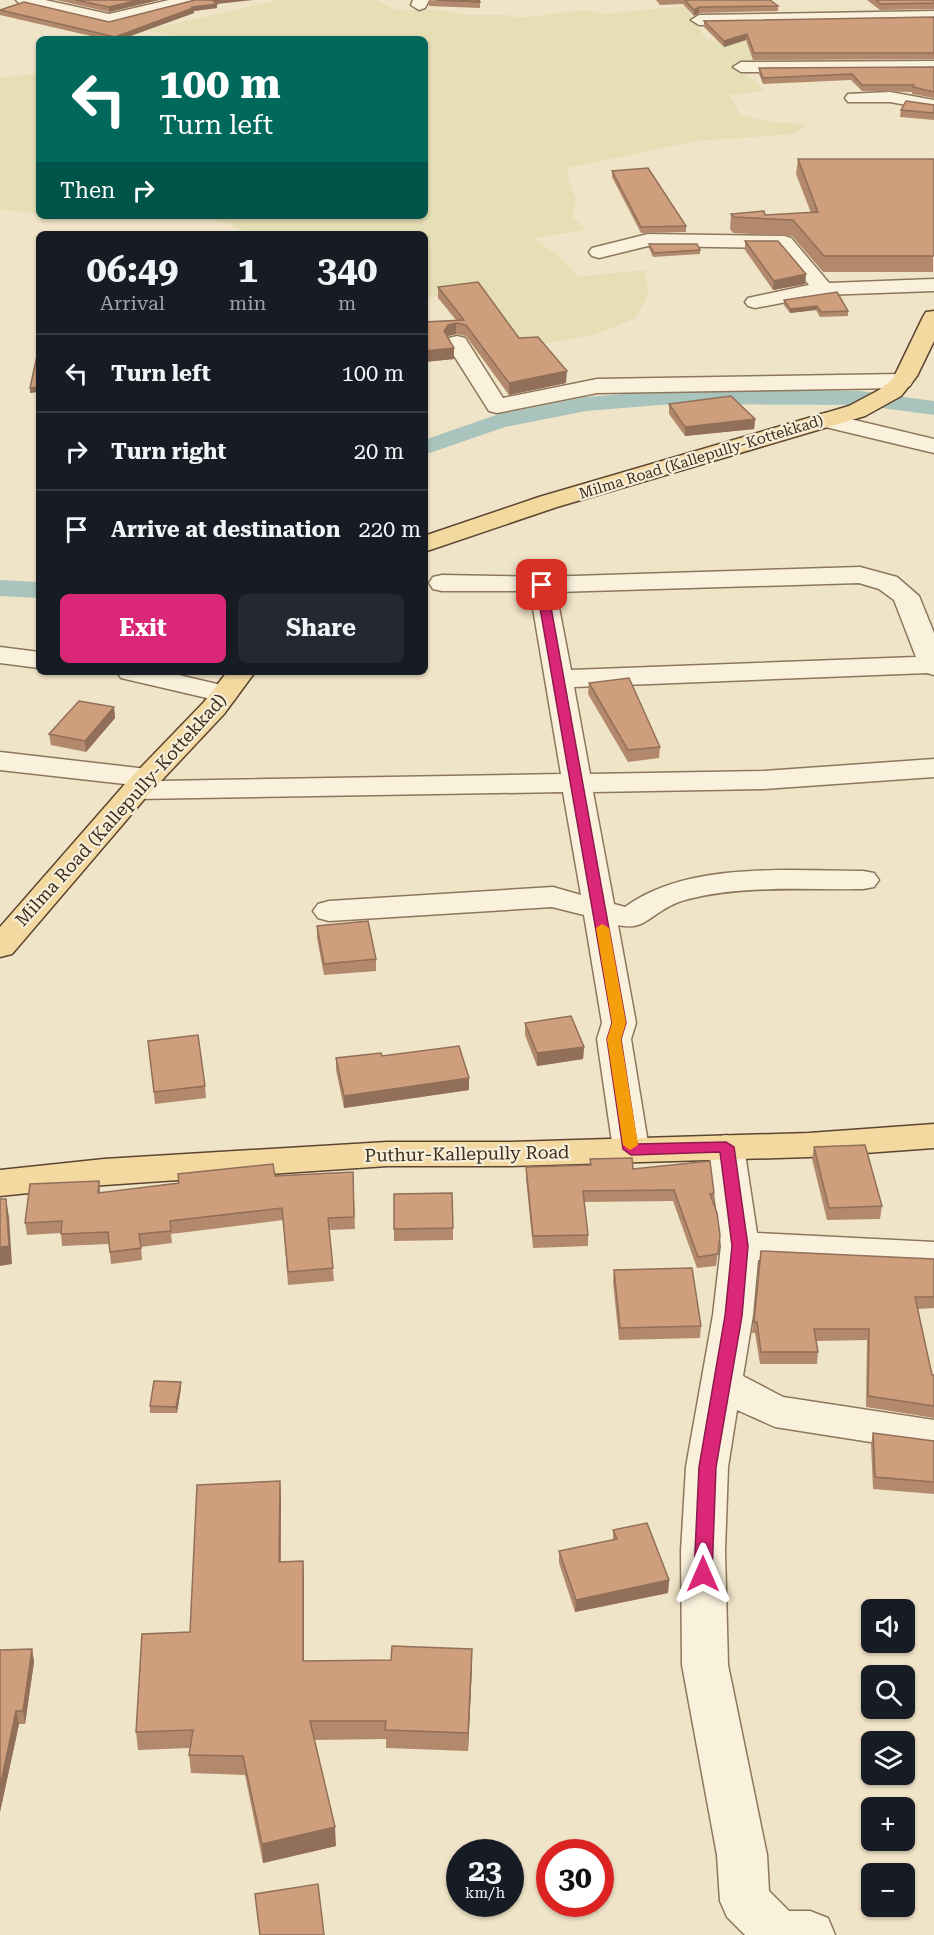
<!DOCTYPE html>
<meta charset="utf-8">
<style>
:root{--surface:#171b24;--page:#242831;--text:#f1f3f6;--muted:#9ea1a6;--line:#363941;--accent:#db2777}
body{margin:0;font-family:"Roboto Serif",serif;background:var(--page);color:var(--text);height:100vh;display:flex;flex-direction:column;font-size:22px;white-space:nowrap}
*{box-sizing:border-box;margin:0}
p{font-size:20px;color:var(--muted)}
.icon{flex:none;width:33px;height:33px;fill:none;stroke:currentColor;stroke-width:2;stroke-linecap:round;stroke-linejoin:round}
.map{position:relative;flex:1;overflow:hidden}
.panel{position:absolute;left:36px;top:231px;width:392px;height:444px;display:flex;flex-direction:column;background:var(--surface);border-radius:9px;box-shadow:0 2px 4px #0004}
.panel>*{flex:none}
.guide{position:absolute;left:36px;top:36px;width:392px;height:183px;border-radius:9px;box-shadow:0 2px 4px #0004;background:#00695c;color:#fff;overflow:hidden}
.controls{position:absolute;left:861px;top:1599px;display:grid;gap:12px}
.controls a{display:grid;place-items:center;width:54px;height:54px;border-radius:9px;background:var(--surface);box-shadow:0 2px 4px #0004;font-size:30px}
.speed{position:absolute;left:446px;top:1839px;display:flex;gap:12px;font-size:30px;font-weight:700;text-align:center}
.speed>*{display:grid;place-content:center;width:78px;height:78px;border-radius:50%;background:var(--surface);box-shadow:0 2px 4px #0004;line-height:1}
.speed small{font-size:15px;font-weight:400}
.speed .limit{border:9px solid #d22;background:#fff;color:#111}
.pin{position:absolute;display:grid;place-items:center;width:51px;height:51px;color:#fff;margin:-26px;border-radius:12px;box-shadow:0 3px 9px #0006}
.me{position:absolute;width:66px;margin:-33px;rotate:0deg;stroke-linejoin:round;filter:drop-shadow(0 0 4px #0008)}
.turn{display:flex;align-items:center;gap:21px;height:126px;padding:0 24px;font-size:27px}
.turn .icon{width:78px;height:78px;stroke-width:2.5}
.turn b{display:block;font-size:42px;line-height:51px}
.then{display:flex;align-items:center;height:57px;padding:0 24px;background:#0003;gap:12px;font-size:22px}
.eta{display:flex;justify-content:space-evenly;align-items:center;height:102px;text-align:center}
.eta b{font-size:36px;font-weight:700;line-height:42px}
.primary-button{display:flex;gap:12px;margin-top:auto;padding:12px 24px}
.primary-button a{flex:1;height:69px;border-radius:9px;background:var(--accent);color:#fff;font-size:24px;font-weight:700;line-height:69px;text-align:center}
.primary-button a+a{background:var(--page);color:var(--text)}
ul{padding:0;list-style:none}
li{display:flex;align-items:center;gap:18px;height:78px;padding:0 24px;border-top:2px solid var(--line)}
li div{flex:1}
li b{display:block;font-size:22px}
li em{font-style:normal}
.map>svg:first-child{display:block}
</style>
<div class="map">
<svg width="934" height="1935" viewBox="0 0 934 1935">
<rect width="100%" height="100%" fill="#f0e4c8"/>
<path fill="#e6deb5" d="M279 0H376L396 10H443L464 15H508L519 18 585 10 604 14 687 6 695 24 708 41 839 38 819 52 824 64 737 66 765 91 730 95 740 115 770 122 806 124 795 134 696 141 567 168 570 184 576 200 572 216 587 230 533 238 559 256 578 277 645 270 648 295 636 318 593 335 474 356 465 339 511 335 481 291 425 298 424 234H245L241 229 204 216H424V39H188L146 30Z
M39 73V214L0 209V78Z"/>
<g fill="none" stroke-linecap="round" stroke-linejoin="round">
<path fill="#a9c4bc" fill-rule="evenodd" d="M672 390 860 391 934 401V415L860 405 672 404 586 411 505 427 424 455V440L499 414 586 397Z
M0 580 39 582V598L0 596Z"/>
<g stroke="#8d765c" stroke-width="3">
<path id="minor" d="M16 0H45L109 14 169 0H197L194 3 109 24 19 3Z
M413 0H429L425 8 419 10 411 5Z
M934 11V21L699 25 691 20 699 15Z
M934 61V71L741 72 733 67 741 62Z
M890 92 934 100V110L890 102H848L845 98 848 94Z
M648 234 784 236 791 238 829 283 934 279V291L823 295 755 308 748 306 745 302 748 298 809 285 778 248 648 246 599 258 592 256 589 252 592 248Z
M457 336 465 338 503 398 597 379 902 374 910 376 913 381 910 386 902 388 597 393 497 413 489 411 446 343 449 338Z
M825 413 934 439V453L817 425 813 420 817 415Z
M860 567 897 577 919 596 934 633V675L927 673 574 687 590 774 764 771 934 759V777L764 789 593 792 614 904 625 907C688 861 788 871 863 871L874 873 879 880 874 887 863 889C807 890 748 885 693 898 683 900 672 904 663 910 645 921 640 930 618 925L636 1023 631 1039 649 1149 644 1158 631 1161 618 1158 613 1149 597 1039 602 1023 584 915 552 907 329 921 318 918 313 911 318 904 329 901 553 887 581 895 563 792 136 799 125 796 121 790 125 784 0 770V752L147 769 157 772 162 778 160 781 561 774 530 591H442L433 589 429 583 433 577 442 575 542 577ZM859 583 879 589 894 600 916 657 571 670 556 592Z
M0 647 39 652V668L0 663Z
M117 672H166L234 688 238 694 234 700 224 702 121 678Z
M726 1135 739 1138 744 1147 757 1233 934 1242V1270L758 1260 753 1315 743 1376 783 1397 934 1420V1452L775 1427 737 1410 728 1467 725 1551 728 1665 767 1855 769 1891 789 1911H810L828 1918 835 1935H745L727 1917 720 1901 717 1855 682 1665 681 1551 686 1467 713 1315 721 1246 708 1147 713 1138Z"/>
</g>
<g stroke="#5b4430" stroke-width="3">
<path id="major" d="M934 311V341L917 376 901 396 865 416 557 507 424 552V536L539 497 849 406 879 390 893 379 923 317 926 312Z
M227 672H255L224 714 147 796 12 954 0 957V927L125 784 204 702Z
M934 1124V1148L809 1157 511 1166H387L104 1185 0 1196V1170L104 1159 387 1142H511L809 1133Z"/>
</g>
<use href="#minor" fill="#faf1dc" fill-rule="evenodd"/>
<use href="#major" fill="#f3d9a0" fill-rule="evenodd"/>
</g>
<path fill="#b2896c" d="M56 0H159L109 12Z
M429 0 480 2V8L429 6Z
M656 0H770L778 6V11L699 13 694 16 683 4 660 5Z
M867 0H934V9L880 10Z
M217 4V8L194 11V13L122 39H104L0 15V10L109 22Z
M934 17V59L753 60 746 40 724 47 704 27V21Z
M934 67V98L912 94V92L862 91 851 80 763 84 759 74V68Z
M934 105V120L900 117 901 110Z
M798 159H934L933 272H823L792 236 733 233 730 229 731 214 765 215 811 213 796 174Z
M612 171 686 226V232L641 233 612 177Z
M745 241 806 274 805 284 773 290 745 250Z
M649 244 700 250V254L653 257 649 248Z
M438 287 519 338 566 383 509 395 466 336 456 334 448 336V337L454 359 424 362V322L456 320 438 298Z
M784 300 848 311V316L820 317 816 310 790 313 784 305Z
M669 404 755 419 754 429 685 436 669 414Z
M589 683 660 747 659 758 628 762 588 694Z
M114 707 115 718 86 752 51 745 49 734Z
M317 926 376 959V971L324 975 317 938Z
M525 1023 584 1047 583 1059 537 1066 525 1035Z
M148 1041 205 1086 206 1098 155 1104Z
M336 1058 469 1090 344 1108 336 1070Z
M814 1147 882 1206 880 1219 827 1220 812 1159Z
M590 1159 633 1169 714 1193 713 1203 720 1235 716 1266 697 1268 673 1201 584 1202 588 1235V1246L533 1248 526 1178V1167L590 1165Z
M353 1172 355 1229 329 1230 334 1281 288 1285 283 1220 171 1234 172 1243 141 1247 142 1260 111 1264 109 1244 62 1246 61 1233 27 1235 25 1223 99 1181 100 1193 275 1176Z
M453 1228V1240L394 1241V1229Z
M761 1251 934 1259V1308L918 1309 932 1375H934V1418L866 1407 867 1340 816 1341 818 1352 817 1364H760L755 1333H752Z
M614 1270 701 1326 700 1338 619 1340 613 1282Z
M181 1382V1388L177 1413H150V1406Z
M873 1433 934 1441V1494L873 1489 871 1444Z
M280 1481 281 1500V1562L304 1579V1661L472 1667 468 1751 386 1748V1739L314 1740 336 1846 263 1863 245 1775 191 1773 189 1755 190 1748 138 1750 136 1732 190 1632Z
M613 1530 669 1580 668 1593 575 1612 559 1563V1551L613 1540Z
M32 1649 34 1662 25 1724H19L0 1812V1650Z"/>
<path fill="#916f58" d="M139 0H159L109 12V7Z
M211 0H253L217 4V8L194 11V13L122 39H115V37Z
M699 7V13L694 16V10Z
M747 34 746 40 724 47V41Z
M806 274 805 284 773 290 774 281Z
M817 306 816 310 790 313V309Z
M456 323V334L448 336 444 342V331L448 325Z
M454 348V359L424 362V351Z
M567 371 566 383 509 395V383Z
M39 387V392L30 393V388Z
M755 419 754 429 685 436V427Z
M114 707 115 718 86 752 85 741Z
M584 1047 583 1059 537 1066V1053Z
M469 1078V1090L344 1108V1096Z
M99 1181 100 1193H98Z
M6 1199 9 1217 12 1264 0 1266V1247Z
M181 1382V1388L177 1413 176 1407Z
M280 1481 281 1500 280 1580 279 1562Z
M303 1561 304 1579V1679L303 1661Z
M669 1580 668 1593 575 1612 576 1600Z
M32 1649 34 1662 25 1724 23 1711Z
M472 1649V1667L468 1751V1733Z
M16 1711 19 1724 0 1812V1787Z
M335 1827 336 1846 263 1863 262 1844Z"/>
<path fill="#cf9f7d" stroke="#916f58" stroke-width="1.5" d="M76 0H139L109 7Z
M195 0H212L217 4 192 7 193 8 115 37 0 10 24 2 109 22Z
M436 0H479L480 2Z
M685 0H770L778 6 699 7 694 10Z
M876 0H934V3L880 4Z
M934 17V53H754L747 34 724 41 704 21Z
M934 67V92L913 87 914 85H862L852 74 763 78 759 68Z
M906 101 934 105V113L901 110Z
M798 159H934V256H824L793 220 734 217 731 214 764 211 765 215 818 212Z
M648 168 686 226 641 227 612 171Z
M745 241H778L806 274 774 281Z
M649 244H697L700 250 654 253Z
M478 282 519 338 538 337 567 371 509 383 466 325 456 323 448 325 444 331 454 348 424 351V322L464 320 438 287Z
M837 292 848 311 821 312 817 306 790 309 784 300Z
M37 356H39V387L30 388Z
M731 396 755 419 685 427 669 404Z
M629 678 660 747 628 750 589 683Z
M79 701 114 707 85 741 49 734Z
M368 921 376 959 324 964 317 926Z
M571 1016 584 1047 537 1053 525 1023Z
M198 1035 205 1086 154 1092 148 1041Z
M459 1046 469 1078 344 1096 336 1058 381 1053 382 1056Z
M865 1145 882 1206 829 1208 814 1147Z
M632 1158 633 1169 710 1161 714 1193 710 1194 717 1213 720 1235 718 1254 698 1257 674 1190 583 1191 588 1235 533 1236 526 1167 591 1165 590 1159Z
M273 1164 275 1176 353 1172 354 1217 328 1218 333 1268 288 1272 282 1208 170 1221 171 1231 139 1234 141 1248 110 1252 108 1232 61 1234 62 1221 25 1223 30 1184 99 1181 98 1193 179 1183 178 1174Z
M452 1193 453 1228 394 1229V1194Z
M0 1199H6L9 1246 0 1247Z
M761 1251 934 1259V1297H915L932 1375H934V1406L868 1396 869 1329H814L818 1352H761L757 1322H754Z
M692 1268 701 1326 620 1328 614 1270Z
M154 1381 181 1382 176 1407 150 1406Z
M873 1433 934 1441V1482L875 1477Z
M280 1481 279 1562 303 1561V1661L391 1660 392 1646 472 1649 468 1733 385 1730 386 1721H310L335 1827 262 1844 243 1756 189 1755 193 1730 136 1732 142 1634 190 1632 197 1485Z
M647 1523 669 1580 576 1600 559 1551 617 1539 613 1530Z
M32 1649 23 1711H16L0 1787V1650Z
M318 1884 324 1935H260L255 1894Z"/>
<path fill="#db2777" stroke="#8e194d" stroke-width="1.5" d="M542 582 547 585 626 1023 621 1039 637 1144 726 1142 734 1147 748 1246 742 1316 716 1467 712 1574 710 1579 703 1582 697 1579 694 1574 699 1467 725 1316 732 1246 720 1152 631 1155 623 1149 607 1039 612 1023 536 585Z"/>
<path fill="#f59e0b" d="M602 924 609 928 626 1023 621 1039 638 1145 630 1150 623 1145 607 1039 612 1023 596 928Z"/>
<g text-anchor="middle" stroke-width="4.5" stroke-linejoin="round" paint-order="stroke">
<g font-size="15" fill="#3d2e20" stroke="#f7eed8">
<text transform="translate(701 457) rotate(-17)" y="5">Milma Road (Kallepully-Kottekkad)</text>
</g>
<g font-size="18" fill="#3d2e20" stroke="#f7eed8">
<text transform="translate(121 810) rotate(-48)" y="6">Milma Road (Kallepully-Kottekkad)</text>
<text transform="translate(467 1154) rotate(-1)" y="6">Puthur-Kallepully Road</text>
</g>
</g>
</svg>
<div class="controls">
<a><svg class="icon" aria-label="sound" viewBox="0 0 24 24"><path d="M4 9h4l5-4v14l-5-4H4zM17 9q2 3 0 6"/></svg></a>
<a><svg class="icon" aria-label="search" viewBox="0 0 24 24"><circle cx="10" cy="10" r="6"/><path d="M15 15l6 6"/></svg></a>
<a><svg class="icon" aria-label="layers" viewBox="0 0 24 24"><path d="M12 4l9 5-9 5-9-5zM3 14l9 5 9-5"/></svg></a>
<a>+</a>
<a>−</a>
</div>
<div class="speed"><div>23<small>km/h</small></div><div class="limit">30</div></div>
<div class="pin" style="left:542px;top:585px;background:#d93025"><svg class="icon" aria-label="arrive" viewBox="0 0 24 24"><path d="M6 21V4h12l-3 4 3 4H6"/></svg></div>
<svg class="me" style="left:703px;top:1574px" viewBox="-20 -20 40 40"><path d="M0-17L14 15 0 8-14 15z" fill="#db2777" stroke="#fff" stroke-width="4"/></svg>
<div class="guide">
<div class="turn"><svg class="icon" aria-label="left" viewBox="0 0 24 24"><path d="M17 20v-9H6M10 6l-5 5 5 5"/></svg><div><b>100 m</b>Turn left</div></div>
<div class="then">Then<svg class="icon" aria-label="right" viewBox="0 0 24 24"><path d="M7 20v-9h11M14 6l5 5-5 5"/></svg></div>
</div>
<section class="panel">
<div class="eta">
<div><b>06:49</b><p>Arrival</p></div>
<div><b>1</b><p>min</p></div>
<div><b>340</b><p>m</p></div>
</div>
<ul>
<li><svg class="icon" aria-label="left" viewBox="0 0 24 24"><path d="M17 20v-9H6M10 6l-5 5 5 5"/></svg><div><b>Turn left</b></div><em>100 m</em></li>
<li><svg class="icon" aria-label="right" viewBox="0 0 24 24"><path d="M7 20v-9h11M14 6l5 5-5 5"/></svg><div><b>Turn right</b></div><em>20 m</em></li>
<li><svg class="icon" aria-label="arrive" viewBox="0 0 24 24"><path d="M6 21V4h12l-3 4 3 4H6"/></svg><div><b>Arrive at destination</b></div><em>220 m</em></li>
</ul>
<div class="primary-button"><a>Exit</a><a>Share</a></div>
</section>
</div>
